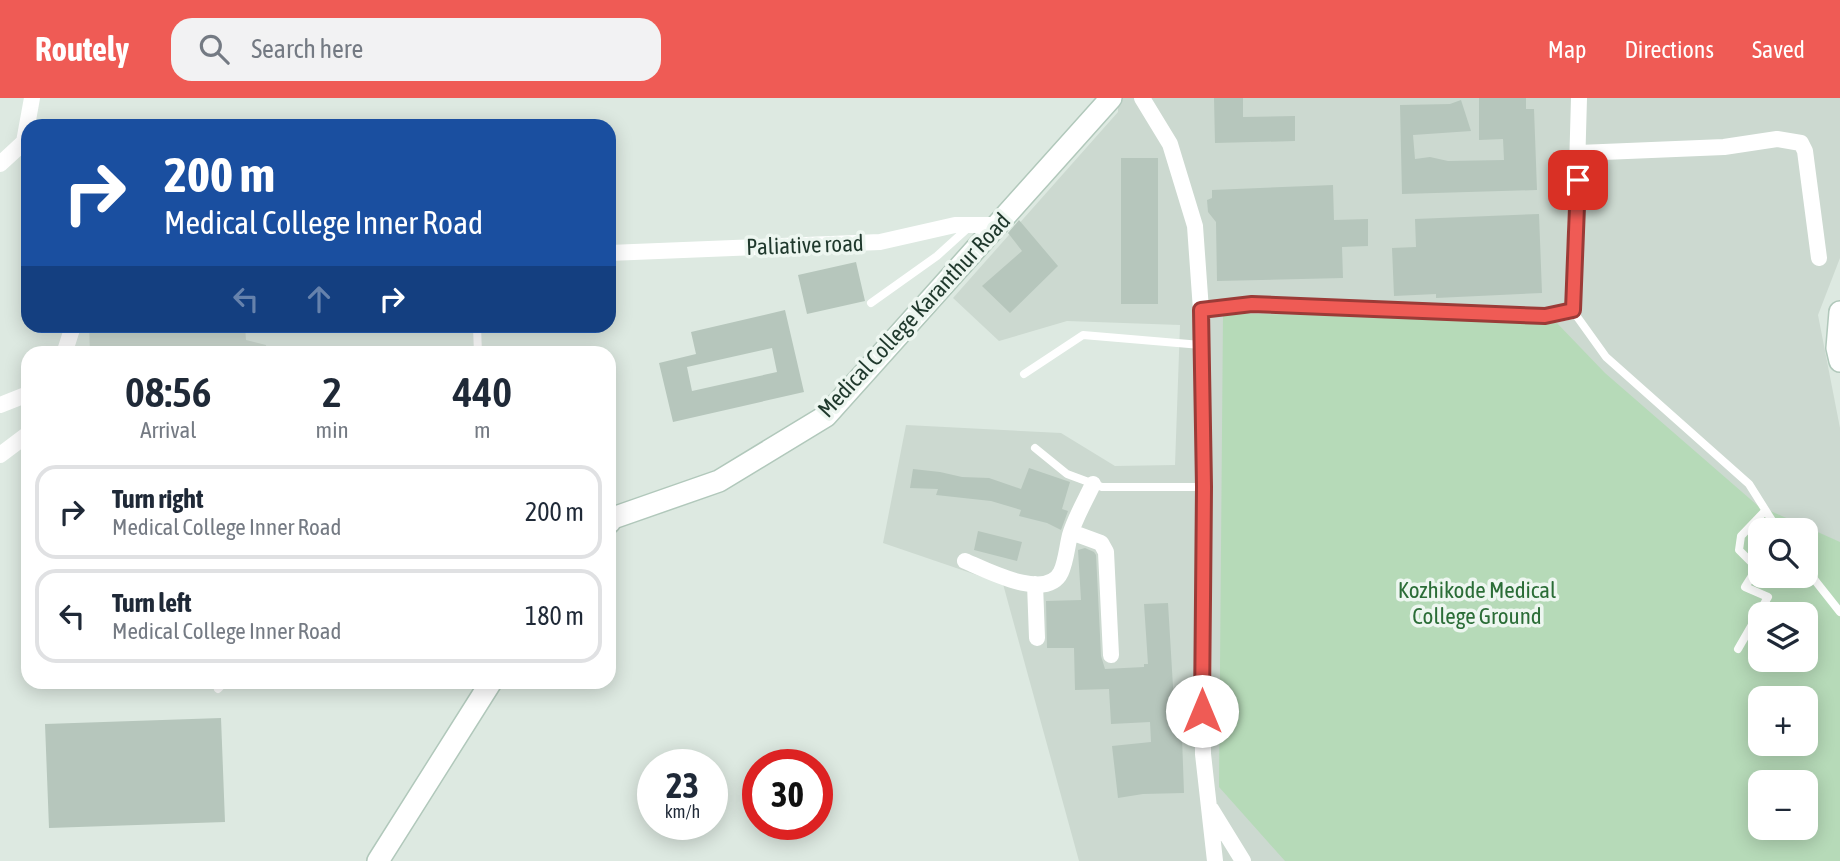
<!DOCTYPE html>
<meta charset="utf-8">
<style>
:root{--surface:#fff;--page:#f2f2f3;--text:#1f2937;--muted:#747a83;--line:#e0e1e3;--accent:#ef5b55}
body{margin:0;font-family:"Asap Condensed",sans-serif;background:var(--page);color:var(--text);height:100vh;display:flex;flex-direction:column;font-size:26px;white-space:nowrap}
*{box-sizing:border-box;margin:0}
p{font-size:23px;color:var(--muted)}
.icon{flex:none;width:38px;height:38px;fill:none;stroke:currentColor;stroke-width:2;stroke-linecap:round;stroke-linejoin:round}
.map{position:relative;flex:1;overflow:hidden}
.side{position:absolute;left:21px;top:248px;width:595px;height:343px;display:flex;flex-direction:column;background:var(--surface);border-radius:21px;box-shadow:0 4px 18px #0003}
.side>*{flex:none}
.top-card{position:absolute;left:21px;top:21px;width:595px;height:214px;border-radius:21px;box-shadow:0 4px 18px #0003;background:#1a4fa0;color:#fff;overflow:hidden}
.tools{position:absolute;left:1748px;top:420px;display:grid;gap:14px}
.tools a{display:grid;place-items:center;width:70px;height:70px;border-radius:14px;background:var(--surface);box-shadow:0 4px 18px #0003;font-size:35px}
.speed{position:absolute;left:637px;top:651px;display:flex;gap:14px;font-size:35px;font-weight:700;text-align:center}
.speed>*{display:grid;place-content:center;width:91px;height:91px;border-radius:50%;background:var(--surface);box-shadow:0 4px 18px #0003;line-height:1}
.speed small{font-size:18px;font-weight:400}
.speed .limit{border:10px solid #d22;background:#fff;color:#111}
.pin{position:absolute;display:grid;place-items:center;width:60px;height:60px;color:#fff;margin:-30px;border-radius:14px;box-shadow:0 4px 10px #0006}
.me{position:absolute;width:77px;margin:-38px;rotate:0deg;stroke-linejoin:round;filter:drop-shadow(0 0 5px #0008)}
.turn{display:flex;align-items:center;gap:24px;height:147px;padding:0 28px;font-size:32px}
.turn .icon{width:91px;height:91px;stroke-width:2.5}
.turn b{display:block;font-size:49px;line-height:60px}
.lanes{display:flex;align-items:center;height:66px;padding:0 28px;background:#0003;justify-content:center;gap:35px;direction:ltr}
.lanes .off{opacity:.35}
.eta{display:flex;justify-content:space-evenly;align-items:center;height:119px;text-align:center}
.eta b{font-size:42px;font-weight:600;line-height:49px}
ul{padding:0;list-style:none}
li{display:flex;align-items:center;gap:21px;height:94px;margin:0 14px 10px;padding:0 14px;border:4px solid var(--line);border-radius:21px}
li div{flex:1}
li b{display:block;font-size:26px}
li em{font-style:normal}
header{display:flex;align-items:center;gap:42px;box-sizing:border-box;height:98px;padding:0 35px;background:var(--accent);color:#fff}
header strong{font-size:33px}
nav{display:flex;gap:38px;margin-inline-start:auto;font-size:24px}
.search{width:490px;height:63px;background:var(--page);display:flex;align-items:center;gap:18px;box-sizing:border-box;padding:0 24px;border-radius:21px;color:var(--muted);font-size:26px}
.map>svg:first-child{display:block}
</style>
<header>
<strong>Routely</strong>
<div class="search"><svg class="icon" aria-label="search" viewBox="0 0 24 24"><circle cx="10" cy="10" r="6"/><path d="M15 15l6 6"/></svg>Search here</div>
<nav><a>Map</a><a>Directions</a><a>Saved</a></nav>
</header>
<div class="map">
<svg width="1840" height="763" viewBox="0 0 1840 763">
<rect width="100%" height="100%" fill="#dde9e1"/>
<path fill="#ccd9d0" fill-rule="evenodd" d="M1118 0H1840V160L1818 217 1840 330V763H1079L1003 486 883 445 906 327 1061 335 1115 368 1175 367 1180 227 1067 223 999 243 953 200 1118 14ZM1760 432H1806V478H1760ZM1760 516H1806V562H1760ZM1760 600H1806V646H1760ZM1760 684H1806V730H1760Z
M89 228H245L246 242 266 247 267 255H90Z"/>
<path fill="#b6dab8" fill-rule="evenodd" d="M1223 215 1555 223 1605 275 1757 407 1840 444V763H1285L1219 689ZM1760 432H1806V478H1760ZM1760 516H1806V562H1760ZM1760 600H1806V646H1760ZM1760 684H1806V730H1760Z"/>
<path fill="#b6c6bc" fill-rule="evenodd" d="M1214 0H1243V19L1295 18V43L1215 45Z
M1479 0H1526V11H1534L1537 92 1402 96 1400 7 1450 6 1461 2 1471 33 1413 37 1415 61 1430 59 1448 63 1504 62 1503 41 1479 42Z
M1121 60H1158V206H1121Z
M1333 87 1334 122 1368 121V148L1342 149 1343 180 1217 183 1216 124 1208 114 1207 102 1212 100V92Z
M1539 116 1542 195 1436 200V196L1394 198 1392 150 1416 149 1415 121Z
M1019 122 1058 168 1010 215 982 188 1022 153 1008 135Z
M856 164 865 203 807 216 798 177Z
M785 212 804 294 673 324 659 265 696 256 691 234ZM772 250 777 274 692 293 687 269Z
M1029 370 1070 384 1062 411 1068 413 1061 432 1047 425 1019 418 1021 412 991 403 936 397 938 391 910 390 913 371 940 374 962 379 989 380 1021 391Z
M978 433 1022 444 1017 463 974 452Z
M1085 450 1094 454 1096 457 1101 558 1105 571 1144 569V566H1148L1144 506 1168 505 1176 639H1182L1184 695 1143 696 1118 700 1112 648 1151 644 1150 624 1111 626 1109 591 1075 592 1074 550H1047L1046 503 1081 502 1078 452Z
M221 620 225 724 49 730 45 626Z"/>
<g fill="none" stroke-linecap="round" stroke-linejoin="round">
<g stroke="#b1c8bb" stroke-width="24">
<path id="secondary" d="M1840 214 1837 250 1840 263
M609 425 613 420 719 383 826 318 1111 0
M378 763 491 584"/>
</g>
<path stroke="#fff" stroke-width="8" d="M871 205 937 158 969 129
M1573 213 1606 259 1749 386 1778 432
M477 228 478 256
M1024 276 1083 237 1201 247
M1035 350 1067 376 1102 389H1204
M1806 471 1840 514
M1738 551 1768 499 1745 489 1757 470 1739 452 1741 438 1765 413
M218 591 225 584"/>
<path stroke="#fff" stroke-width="16" d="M1142 0 1170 46 1195 128 1201 212
M28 45 24 44 32 0
M1579 55 1724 49 1777 41 1801 45 1805 53 1819 160
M0 66 24 44
M609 155 880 144 955 127H999
M64 256 73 228
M0 307 28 296
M0 357 28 336
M1071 434 1101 445 1106 454 1111 557
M965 463C986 472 1047 504 1061 474 1066 463 1067 449 1070 437 1075 420 1085 403 1093 386
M1035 486 1037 540
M1211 711 1243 763
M1215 763 1203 656 1204 389 1201 212 1252 206 1545 218 1573 213 1579 0"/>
<use href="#secondary" stroke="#fff" stroke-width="21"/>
</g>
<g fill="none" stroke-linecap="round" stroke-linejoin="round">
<g stroke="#9b3b37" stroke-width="18">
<path id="route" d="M1202 613 1204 389 1201 212 1252 206 1545 218 1573 212 1578 82"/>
</g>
<use href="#route" stroke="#ef5b55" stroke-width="12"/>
</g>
<g text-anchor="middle" stroke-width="7" stroke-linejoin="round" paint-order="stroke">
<g font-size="23" fill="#1f382c" stroke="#edf6f0">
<text transform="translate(805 147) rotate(-2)" y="8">Paliative road</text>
<text transform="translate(914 217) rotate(-47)" y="8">Medical College Karanthur Road</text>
</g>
<g font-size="23" fill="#2b6d37" stroke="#edf6f0">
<text x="1477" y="500">Kozhikode Medical<tspan x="1477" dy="26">College Ground</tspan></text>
</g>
</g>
</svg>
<div class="tools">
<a><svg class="icon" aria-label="search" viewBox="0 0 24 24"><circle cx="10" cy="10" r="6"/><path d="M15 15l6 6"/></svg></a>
<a><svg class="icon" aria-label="layers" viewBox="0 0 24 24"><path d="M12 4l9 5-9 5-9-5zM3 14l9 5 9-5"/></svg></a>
<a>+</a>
<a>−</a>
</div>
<div class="speed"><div>23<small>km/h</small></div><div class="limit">30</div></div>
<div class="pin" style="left:1578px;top:82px;background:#d93025"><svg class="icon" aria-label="arrive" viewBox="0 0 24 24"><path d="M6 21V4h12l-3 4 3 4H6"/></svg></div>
<svg class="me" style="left:1202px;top:613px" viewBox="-20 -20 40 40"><circle r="19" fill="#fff"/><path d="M0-13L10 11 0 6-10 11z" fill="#ef5b55"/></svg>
<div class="top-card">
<div class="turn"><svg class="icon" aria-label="right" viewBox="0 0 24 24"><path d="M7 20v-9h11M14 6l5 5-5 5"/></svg><div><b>200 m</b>Medical College Inner Road</div></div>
<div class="lanes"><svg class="icon off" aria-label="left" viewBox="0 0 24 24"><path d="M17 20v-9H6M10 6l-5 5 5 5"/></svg><svg class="icon off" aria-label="ahead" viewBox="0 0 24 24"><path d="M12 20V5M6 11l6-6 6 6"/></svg><svg class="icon" aria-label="right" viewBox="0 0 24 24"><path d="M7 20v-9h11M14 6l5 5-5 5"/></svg></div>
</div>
<section class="side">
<div class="eta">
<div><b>08:56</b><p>Arrival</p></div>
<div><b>2</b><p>min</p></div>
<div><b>440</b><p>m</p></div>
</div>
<ul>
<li><svg class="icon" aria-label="right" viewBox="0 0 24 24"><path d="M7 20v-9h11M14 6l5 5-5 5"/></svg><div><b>Turn right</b><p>Medical College Inner Road</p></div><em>200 m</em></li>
<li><svg class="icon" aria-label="left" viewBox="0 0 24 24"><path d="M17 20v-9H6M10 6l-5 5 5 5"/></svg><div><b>Turn left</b><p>Medical College Inner Road</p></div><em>180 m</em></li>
</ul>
</section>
</div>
